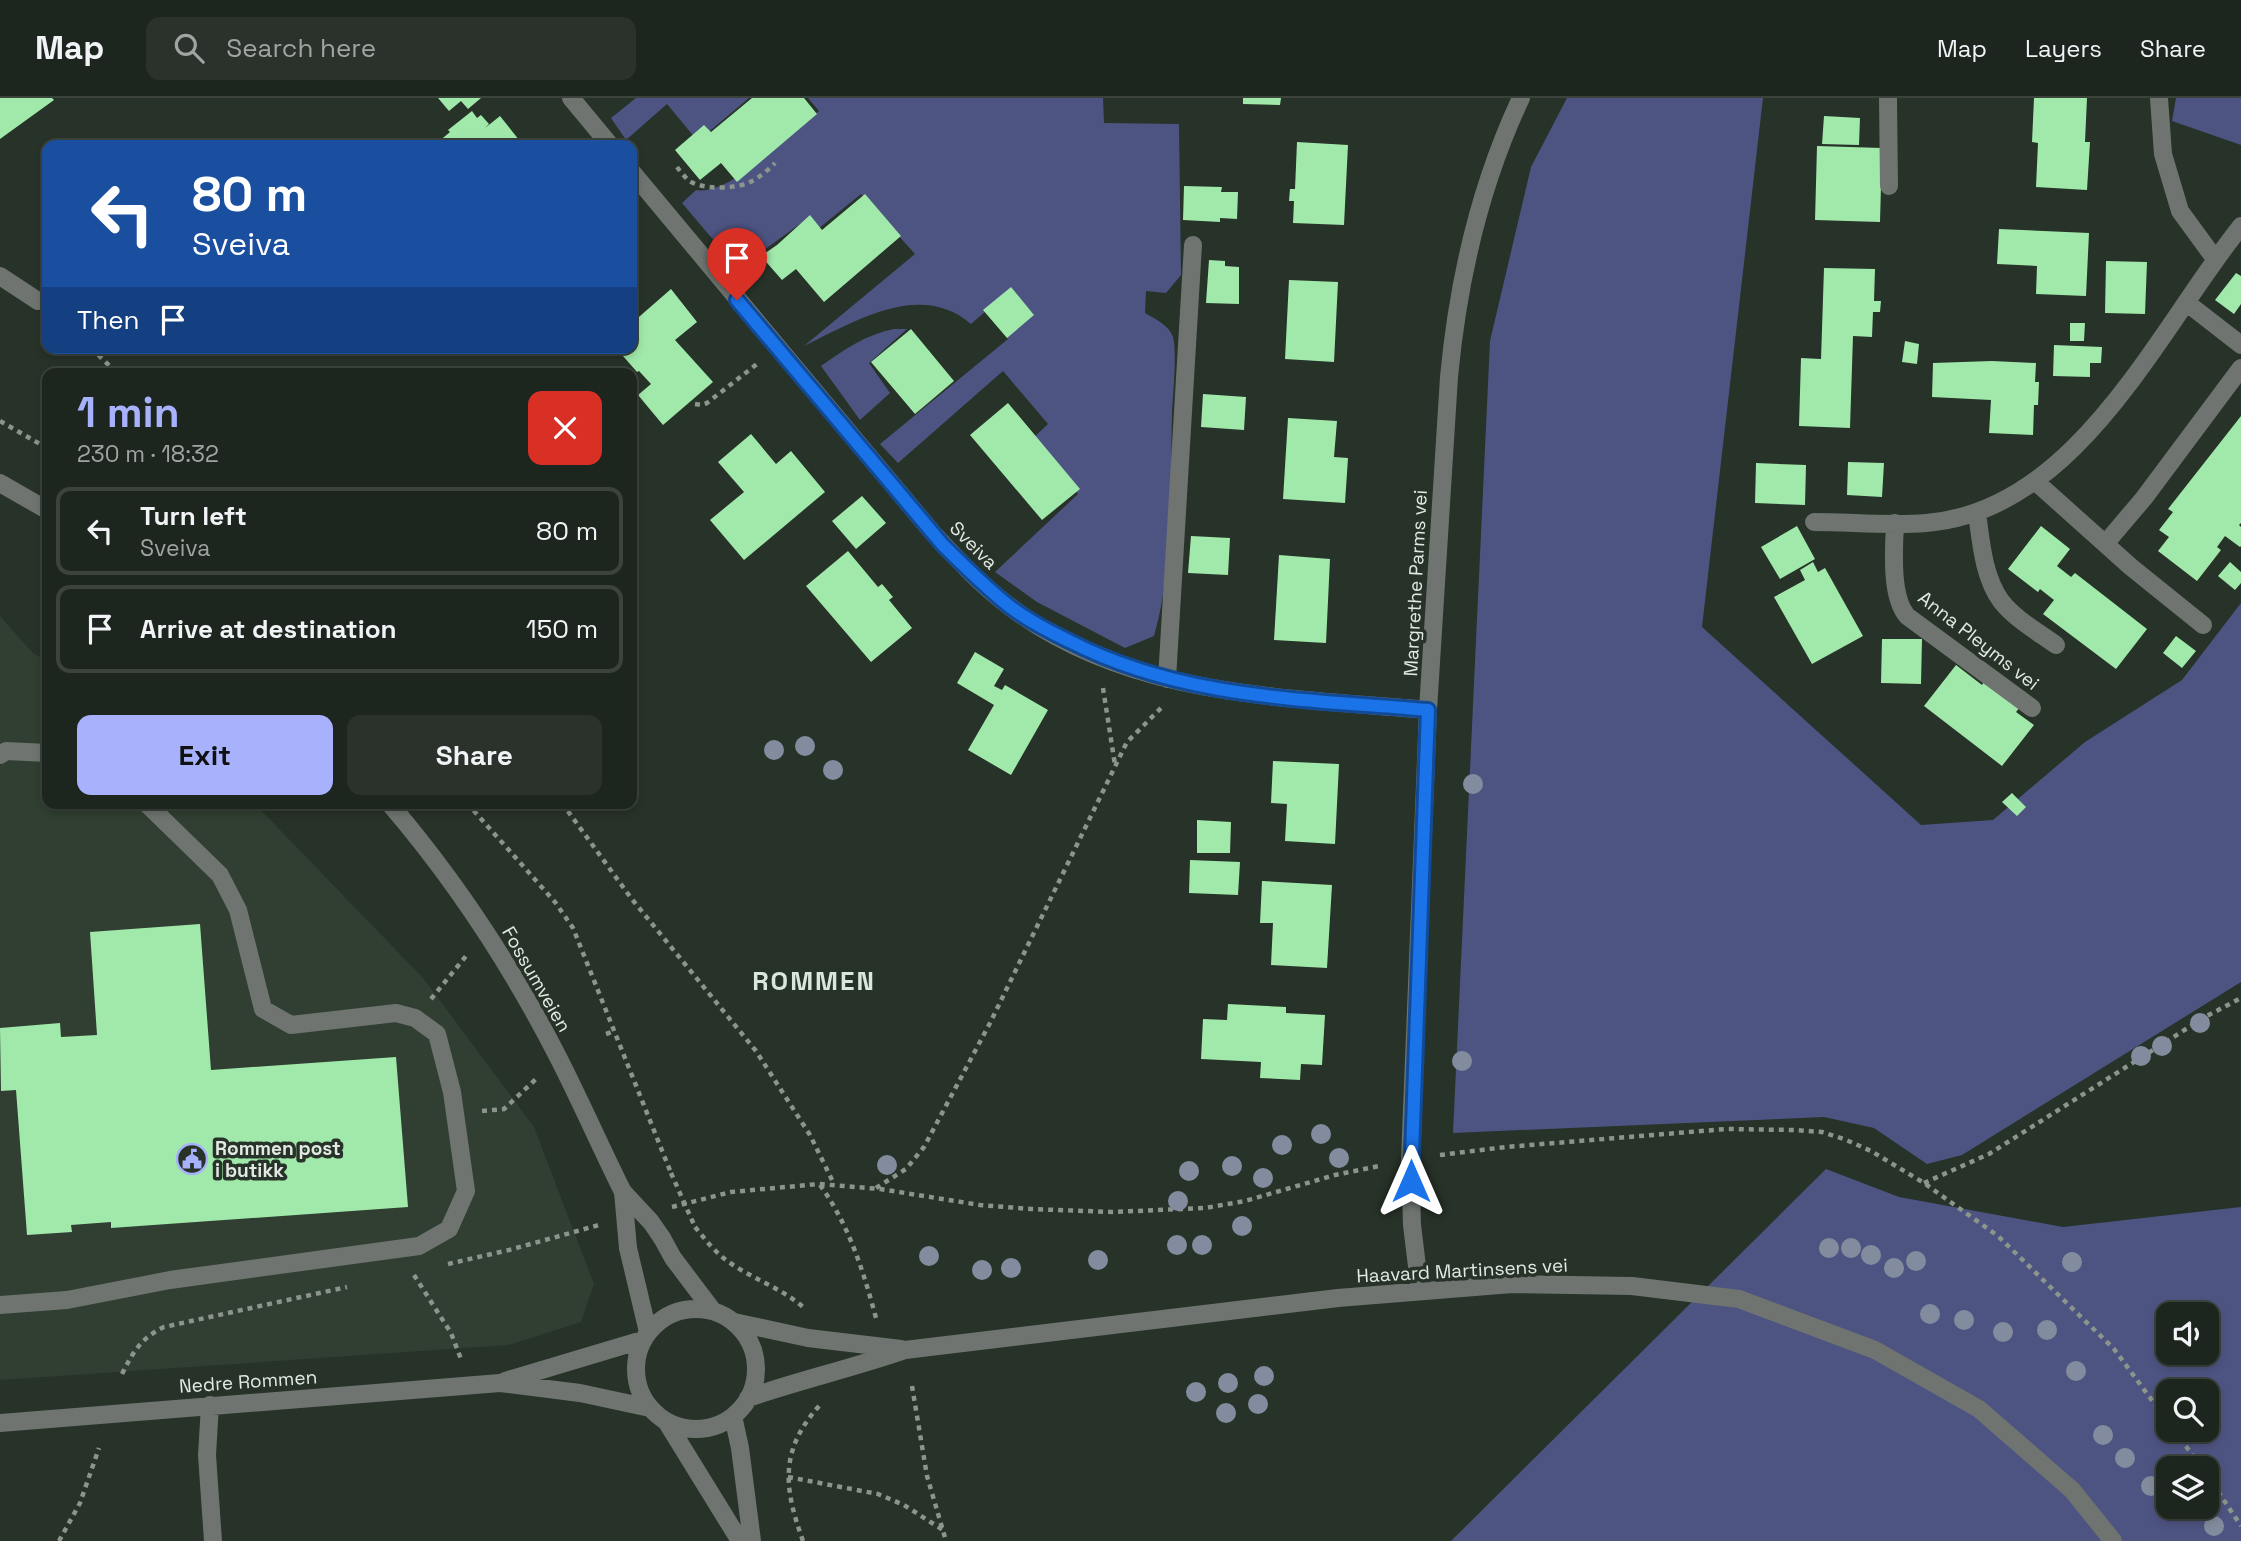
<!DOCTYPE html>
<meta charset="utf-8">
<style>
:root{--surface:#1d261e;--page:#2a322b;--text:#f1f3f6;--muted:#a0a5a4;--line:#3b433c;--accent:#a7b1fc}
body{margin:0;font-family:"Space Grotesk",sans-serif;background:var(--page);color:var(--text);height:100vh;display:flex;flex-direction:column;font-size:26px;white-space:nowrap}
*{box-sizing:border-box;margin:0}
p{font-size:23px;color:var(--muted)}
.icon{flex:none;width:38px;height:38px;fill:none;stroke:currentColor;stroke-width:2;stroke-linecap:round;stroke-linejoin:round}
.map{position:relative;flex:1;overflow:hidden}
.panel{position:absolute;left:42px;top:270px;width:595px;height:441px;display:flex;flex-direction:column;background:var(--surface);border-radius:14px;box-shadow:0 4px 10px #0003,0 0 0 2px var(--line)}
.panel>*{flex:none}
.guide{position:absolute;left:42px;top:42px;width:595px;height:214px;border-radius:14px;box-shadow:0 4px 10px #0003,0 0 0 2px var(--line);background:#1a4fa0;color:#fff;overflow:hidden}
.controls{position:absolute;left:2156px;top:1204px;display:grid;gap:14px}
.controls a{display:grid;place-items:center;width:63px;height:63px;border-radius:14px;background:var(--surface);box-shadow:0 4px 10px #0003,0 0 0 2px var(--line);font-size:35px}
.pin{position:absolute;display:grid;place-items:center;width:60px;height:60px;color:#fff;margin:-72px -30px;border-radius:50% 50% 50% 0;rotate:-45deg;box-shadow:0 0 7px #0007}
.pin .icon{rotate:45deg}
.me{position:absolute;width:77px;margin:-38px;rotate:0deg;stroke-linejoin:round;filter:drop-shadow(0 0 5px #0008)}
.turn{display:flex;align-items:center;gap:24px;height:147px;padding:0 35px;font-size:32px}
.turn .icon{width:91px;height:91px;stroke-width:2.5}
.turn b{display:block;font-size:49px;line-height:60px}
.then{display:flex;align-items:center;height:66px;padding:0 35px;background:#0003;gap:14px;font-size:26px}
.round{display:grid;place-items:center;flex:none;width:74px;height:74px;border-radius:14px;background:var(--page)}
.headline{display:flex;align-items:center;justify-content:space-between;height:119px;padding:0 35px}
h1{font-size:42px;font-weight:600;line-height:52px;color:var(--accent)}
.cta{display:flex;gap:14px;margin-top:auto;padding:14px 35px}
.cta a{flex:1;height:80px;border-radius:14px;background:var(--accent);color:#111;font-size:28px;font-weight:600;line-height:80px;text-align:center}
.cta a+a{background:var(--page);color:var(--text)}
ul{padding:0;list-style:none}
li{display:flex;align-items:center;gap:21px;height:88px;margin:0 14px 10px;padding:0 21px;border:4px solid var(--line);border-radius:14px}
li div{flex:1}
li b{display:block;font-size:26px}
li em{font-style:normal}
header{display:flex;align-items:center;gap:42px;box-sizing:border-box;height:98px;padding:0 35px;background:var(--surface);border-bottom:2px solid var(--line)}
header strong{font-size:33px}
nav{display:flex;gap:38px;margin-inline-start:auto;font-size:24px}
.search{width:490px;height:63px;background:var(--page);display:flex;align-items:center;gap:18px;box-sizing:border-box;padding:0 24px;border-radius:14px;color:var(--muted);font-size:26px}
.map>svg:first-child{display:block}
</style>
<header>
<strong>Map</strong>
<div class="search"><svg class="icon" aria-label="search" viewBox="0 0 24 24"><circle cx="10" cy="10" r="6"/><path d="M15 15l6 6"/></svg>Search here</div>
<nav><a>Map</a><a>Layers</a><a>Share</a></nav>
</header>
<div class="map">
<svg width="2241" height="1443" viewBox="0 0 2241 1443">
<rect width="100%" height="100%" fill="#273228"/>
<path fill="#303f32" d="M0 518 33 555 47 563V705H254L424 881 534 1029 594 1186 581 1224 509 1247 0 1282Z"/>
<path fill="#4e5482" fill-rule="evenodd" d="M636 0H749L705 37 696 41 667 6 626 42 611 20Z
M808 0H1103L1104 25 1179 26 1181 177 1166 195 1146 193 1145 215C1155 221 1169 227 1173 239 1177 254 1173 297 1172 314 1170 386 1174 469 1154 538L1125 550 1037 504 995 474 1078 396 1032 341 1048 326 1003 273 898 365 880 346 1008 241 986 213 971 226C920 182 854 224 804 248L915 156 861 96 818 131 808 120 738 171 682 105 696 92C730 98 792 35 819 13Z
M1567 0H1763L1702 529 1921 727 1993 722 2085 644 2182 582 2241 505V884L1962 1057 1927 1066 1874 1030 1824 1019 1453 1035 1490 243 1531 69Z
M2176 0H2241V47L2172 23Z
M894 231H907L869 265 890 295 860 322 821 268C845 251 865 237 894 231Z
M1826 1071 1899 1099 2063 1129 2241 1109V1443H1451ZM2168 1216H2207V1255H2168ZM2168 1293H2207V1332H2168ZM2168 1370H2207V1409H2168Z"/>
<path fill="#a1e8ab" d="M0 0H52L54 2 0 41Z
M438 0H481L468 11 461 3 449 13Z
M752 0H804L817 16 737 84 721 65 700 82 675 52 704 27 711 34Z
M1243 0H1281L1280 7 1243 6Z
M2034 0H2087L2085 44H2090L2087 92 2036 89 2038 45 2032 44Z
M472 13 477 20 481 17 489 26 485 30 500 18 523 47H439L437 45 450 34 448 32Z
M1824 18 1860 20 1859 47 1822 46Z
M1297 44 1348 47 1344 127 1293 125 1294 103H1289L1290 91H1295Z
M1817 48 1882 50 1880 124 1815 122Z
M1184 88 1222 89 1221 94H1238L1237 121 1220 120V124L1183 122Z
M865 96 901 138 824 204 796 171 782 182 761 158 777 147 810 117 822 132Z
M1999 131 2089 135 2086 198 2036 196 2037 168 1997 166Z
M1209 162 1225 163V168L1239 169V206L1206 205Z
M2106 163 2147 164 2145 216 2105 215Z
M1824 170 1875 171 1874 203H1881L1880 214H1873L1872 239 1853 238 1850 330 1799 328 1801 260 1821 261Z
M2236 175 2241 178V206L2234 216 2215 202Z
M1289 182 1338 184 1334 264 1285 261Z
M1011 189 1034 217 1007 240 983 212Z
M671 191 697 224 675 242 713 284 663 327 638 297 651 286 639 273 637 274 616 250H632V225Z
M2070 225H2085L2084 243H2070Z
M911 231 954 283 915 316 871 264Z
M1905 243 1919 246 1917 266 1902 264Z
M2054 247 2102 249 2101 265H2090V279L2053 278Z
M1992 263 2036 265 2035 284H2039L2038 307H2034L2033 337 1989 335 1991 302 1932 299 1933 265Z
M1203 296 1246 299 1244 332 1201 329Z
M1008 305 1080 391 1042 422 970 337Z
M2241 318V425L2239 427 2241 429V448L2240 449 2225 438 2217 449 2221 452 2197 483 2158 453 2169 439 2159 432 2173 414 2168 411Z
M1288 320 1337 323 1334 359 1348 360 1345 405 1283 401Z
M751 336 776 366 791 353 825 394 744 462 710 422 744 394 718 364Z
M1848 364 1884 365 1882 399 1847 397Z
M1756 365 1806 367 1805 407 1755 405Z
M862 398 886 425 856 451 832 423Z
M1797 428 1815 461 1780 481 1761 449Z
M2041 428 2070 451 2057 468 2071 479 2075 475 2147 531 2116 571 2043 516 2054 502 2040 491 2038 494 2008 471Z
M1191 438 1230 440 1228 477 1188 475Z
M848 453 878 489 882 486 893 499 889 502 912 530 871 564 806 488Z
M1279 457 1330 461 1326 545 1274 542Z
M1813 464 1818 474 1825 470 1863 538 1812 566 1774 499 1805 482 1800 472Z
M2230 464 2241 474V485L2235 492 2218 478Z
M2176 538 2196 553 2182 570 2163 555Z
M1882 541H1922L1921 586 1881 585Z
M975 554 1004 571 994 588 1002 592 1005 587 1048 612 1011 677 968 652 994 607 957 585Z
M1956 567 1982 587 1985 582 2020 609 2016 614 2034 627 2002 668 1924 608Z
M1273 663 1339 666 1335 746 1285 743 1287 706 1271 705Z
M2012 695 2026 709 2017 718 2002 704Z
M1197 722 1231 724 1230 755H1197Z
M1190 762 1240 764 1238 797 1189 795Z
M1262 783 1332 787 1327 870 1271 867 1273 825H1260Z
M200 826 211 972 396 959 408 1109 111 1130V1124L71 1127 72 1134 27 1137 16 992 1 993 0 930 60 925 61 939 97 937 90 834Z
M1228 906 1286 909V915L1325 917 1322 967 1301 966 1300 982 1260 980 1261 964 1201 961 1203 921 1227 922Z"/>
<g fill="none" stroke-linecap="round" stroke-linejoin="round">
<path stroke="#8c948c" stroke-width="4.5" stroke-dasharray="5 5" stroke-linecap="butt" d="M677 69C680 73 684 78 688 82 701 92 733 91 748 85 759 80 767 73 775 65
M91 250 117 275
M695 306 701 307 707 305 757 266
M0 323 47 350
M1103 590 1115 667
M467 705 555 804 573 830 671 1075
M562 705 631 800 756 953 810 1037 834 1086
M431 901 466 858
M606 936 615 933
M482 1013 504 1011 536 981
M1440 1057 1506 1049 1726 1031 1794 1032 1822 1034 1844 1041 1871 1053 1924 1085 1998 1138 2114 1251 2168 1324
M1924 1085 1989 1056 2205 919 2241 900
M820 1087C849 1127 863 1172 876 1220
M876 1090 906 1071 924 1049 990 925 1127 644 1163 608
M672 1109 731 1094 819 1086 880 1091 980 1107 1031 1111 1112 1114 1205 1110 1245 1103 1335 1077 1379 1068
M695 1129C705 1141 714 1153 726 1162 750 1180 780 1189 803 1209
M448 1166 509 1152 599 1127
M414 1177 451 1235 461 1261
M122 1276C133 1254 141 1240 164 1229L347 1189
M912 1288 927 1378 946 1443
M2174 1332 2202 1370
M2207 1377 2241 1428
M788 1379 878 1396 904 1407 943 1432
M59 1443 80 1405 99 1350
M803 1443C784 1390 779 1353 819 1308"/>
<path stroke="#6f7470" stroke-width="18" d="M571 0 610 47
M1888 0 1889 88
M2159 0 2163 56 2180 113 2215 161
M632 74 932 434C956 460 980 486 1009 508 1129 600 1285 599 1428 612
M0 178 38 203
M2187 205 2241 247
M2036 384 2131 469 2203 527
M0 385 47 412
M1977 415C1981 443 1983 478 2001 503 2015 521 2038 534 2056 547
M1814 424C1850 424 1891 428 1926 425 2077 413 2157 233 2241 128
M1895 425C1894 450 1890 498 1907 518L2032 610
M2105 446 2144 400 2241 270
M1167 581 1193 147
M0 657 6 653 47 655
M389 705C455 782 512 869 558 959 581 1004 601 1050 623 1094
M662 1140 673 1160 713 1213
M628 1150 648 1234
M1420 1193 1412 1127 1410 1062 1428 612 1449 279C1458 183 1480 87 1521 0
M0 1207 67 1202 170 1182 419 1148 449 1131 466 1093 452 994 437 936 415 920 396 915 291 927 263 911 238 812 220 777 146 705
M636 1271a60 60 0 1 1 120 0a60 60 0 1 1-120 0Z
M734 1224 808 1240 901 1251
M505 1283 642 1242
M748 1300C800 1282 853 1270 905 1252L1338 1200 1512 1186 1632 1188 1739 1201 1875 1252 1979 1311 2072 1392 2113 1443
M210 1307 207 1357 213 1443
M733 1318 740 1350 752 1443
M666 1323 740 1443
M0 1325 500 1285 580 1295 650 1310"/>
<path stroke="#8c948c" stroke-width="4.5" stroke-dasharray="5 5" stroke-linecap="butt" d="M671 1075 695 1129"/>
<path stroke="#6f7470" stroke-width="18" d="M623 1094 651 1124 662 1140
M623 1094 628 1150"/>
</g>
<g fill="#838c9e">
<circle cx="805" cy="648" r="10"/>
<circle cx="774" cy="652" r="10"/>
<circle cx="833" cy="672" r="10"/>
<circle cx="1473" cy="686" r="10"/>
<circle cx="2200" cy="925" r="10"/>
<circle cx="2162" cy="948" r="10"/>
<circle cx="2141" cy="958" r="10"/>
<circle cx="1462" cy="963" r="10"/>
<circle cx="1321" cy="1036" r="10"/>
<circle cx="1282" cy="1047" r="10"/>
<circle cx="1339" cy="1060" r="10"/>
<circle cx="887" cy="1067" r="10"/>
<circle cx="1232" cy="1068" r="10"/>
<circle cx="1189" cy="1073" r="10"/>
<circle cx="1263" cy="1080" r="10"/>
<circle cx="1178" cy="1103" r="10"/>
<circle cx="1242" cy="1128" r="10"/>
<circle cx="1177" cy="1147" r="10"/>
<circle cx="1202" cy="1147" r="10"/>
<circle cx="1829" cy="1150" r="10"/>
<circle cx="1851" cy="1150" r="10"/>
<circle cx="1871" cy="1157" r="10"/>
<circle cx="929" cy="1158" r="10"/>
<circle cx="1098" cy="1162" r="10"/>
<circle cx="1916" cy="1163" r="10"/>
<circle cx="2072" cy="1164" r="10"/>
<circle cx="1011" cy="1170" r="10"/>
<circle cx="1894" cy="1170" r="10"/>
<circle cx="982" cy="1172" r="10"/>
<circle cx="1930" cy="1216" r="10"/>
<circle cx="1964" cy="1222" r="10"/>
<circle cx="2047" cy="1232" r="10"/>
<circle cx="2003" cy="1234" r="10"/>
<circle cx="2076" cy="1273" r="10"/>
<circle cx="1264" cy="1278" r="10"/>
<circle cx="1228" cy="1285" r="10"/>
<circle cx="1196" cy="1294" r="10"/>
<circle cx="1258" cy="1306" r="10"/>
<circle cx="1226" cy="1315" r="10"/>
<circle cx="2103" cy="1337" r="10"/>
<circle cx="2125" cy="1360" r="10"/>
<circle cx="2151" cy="1388" r="10"/>
<circle cx="2214" cy="1428" r="10"/>
</g>
<g fill="none" stroke-linecap="round" stroke-linejoin="round">
<g stroke="#114b97" stroke-width="18">
<path id="route" d="M737 202 942 446C964 468 985 489 1009 508 1027 522 1048 533 1069 543 1182 601 1304 601 1428 612L1411 1083"/>
</g>
<use href="#route" stroke="#1a73e8" stroke-width="12"/>
</g>
<defs>
<g id="civic-ring" transform="scale(1.575)"><circle r="9.5" fill="#273228" stroke="#a7b1fc" stroke-width="1.5"/><path d="M-.6-6.5H3V-4.5H.6V-3L4-1V1h2V6H-6V1h2V-1L-.6-3ZM-1.2 2.5V6h2.4V2.5Z" fill="#a7b1fc"/></g>
</defs>
<g fill-rule="evenodd">
<use href="#civic-ring" x="192" y="1061"/>
</g>
<g text-anchor="middle" stroke-width="7" stroke-linejoin="round" paint-order="stroke">
<g font-size="19" fill="#e2e8e2" stroke="#273228">
<text transform="translate(974 447) rotate(45)" y="7">Sveiva</text>
<text transform="translate(1415 485) rotate(-87)" y="7">Margrethe Parms vei</text>
<text transform="translate(1979 542) rotate(38)" y="7">Anna Pleyms vei</text>
<text transform="translate(537 881) rotate(60)" y="7">Fossumveien</text>
<text transform="translate(1462 1172) rotate(-3)" y="7">Haavard Martinsens vei</text>
<text transform="translate(248 1283) rotate(-4)" y="7">Nedre Rommen</text>
</g>
<g font-size="19" font-weight="bold" fill="#e2e8e2" stroke="#273228" text-anchor="start">
<text x="215" y="1057">Rommen post<tspan x="215" dy="22">i butikk</tspan></text>
</g>
<g font-size="26" font-weight="bold" letter-spacing="2" fill="#dae7db" stroke="#273228">
<text x="814" y="892">ROMMEN</text>
</g>
</g>
</svg>
<div class="controls">
<a><svg class="icon" aria-label="sound" viewBox="0 0 24 24"><path d="M4 9h4l5-4v14l-5-4H4zM17 9q2 3 0 6"/></svg></a>
<a><svg class="icon" aria-label="search" viewBox="0 0 24 24"><circle cx="10" cy="10" r="6"/><path d="M15 15l6 6"/></svg></a>
<a><svg class="icon" aria-label="layers" viewBox="0 0 24 24"><path d="M12 4l9 5-9 5-9-5zM3 14l9 5 9-5"/></svg></a>
</div>
<div class="pin" style="left:737px;top:202px;background:#d93025"><svg class="icon" aria-label="arrive" viewBox="0 0 24 24"><path d="M6 21V4h12l-3 4 3 4H6"/></svg></div>
<svg class="me" style="left:1411px;top:1083px" viewBox="-20 -20 40 40"><path d="M0-17L14 15 0 8-14 15z" fill="#1a73e8" stroke="#fff" stroke-width="4"/></svg>
<div class="guide">
<div class="turn"><svg class="icon" aria-label="left" viewBox="0 0 24 24"><path d="M17 20v-9H6M10 6l-5 5 5 5"/></svg><div><b>80 m</b>Sveiva</div></div>
<div class="then">Then<svg class="icon" aria-label="arrive" viewBox="0 0 24 24"><path d="M6 21V4h12l-3 4 3 4H6"/></svg></div>
</div>
<section class="panel">
<div class="headline"><div><h1>1 min</h1><p>230 m · 18:32</p></div><a class="round" style="background:#d93025;color:#fff"><svg class="icon" aria-label="close" viewBox="0 0 24 24"><path d="M6 6l12 12M18 6L6 18"/></svg></a></div>
<ul>
<li><svg class="icon" aria-label="left" viewBox="0 0 24 24"><path d="M17 20v-9H6M10 6l-5 5 5 5"/></svg><div><b>Turn left</b><p>Sveiva</p></div><em>80 m</em></li>
<li><svg class="icon" aria-label="arrive" viewBox="0 0 24 24"><path d="M6 21V4h12l-3 4 3 4H6"/></svg><div><b>Arrive at destination</b></div><em>150 m</em></li>
</ul>
<div class="cta"><a>Exit</a><a>Share</a></div>
</section>
</div>
